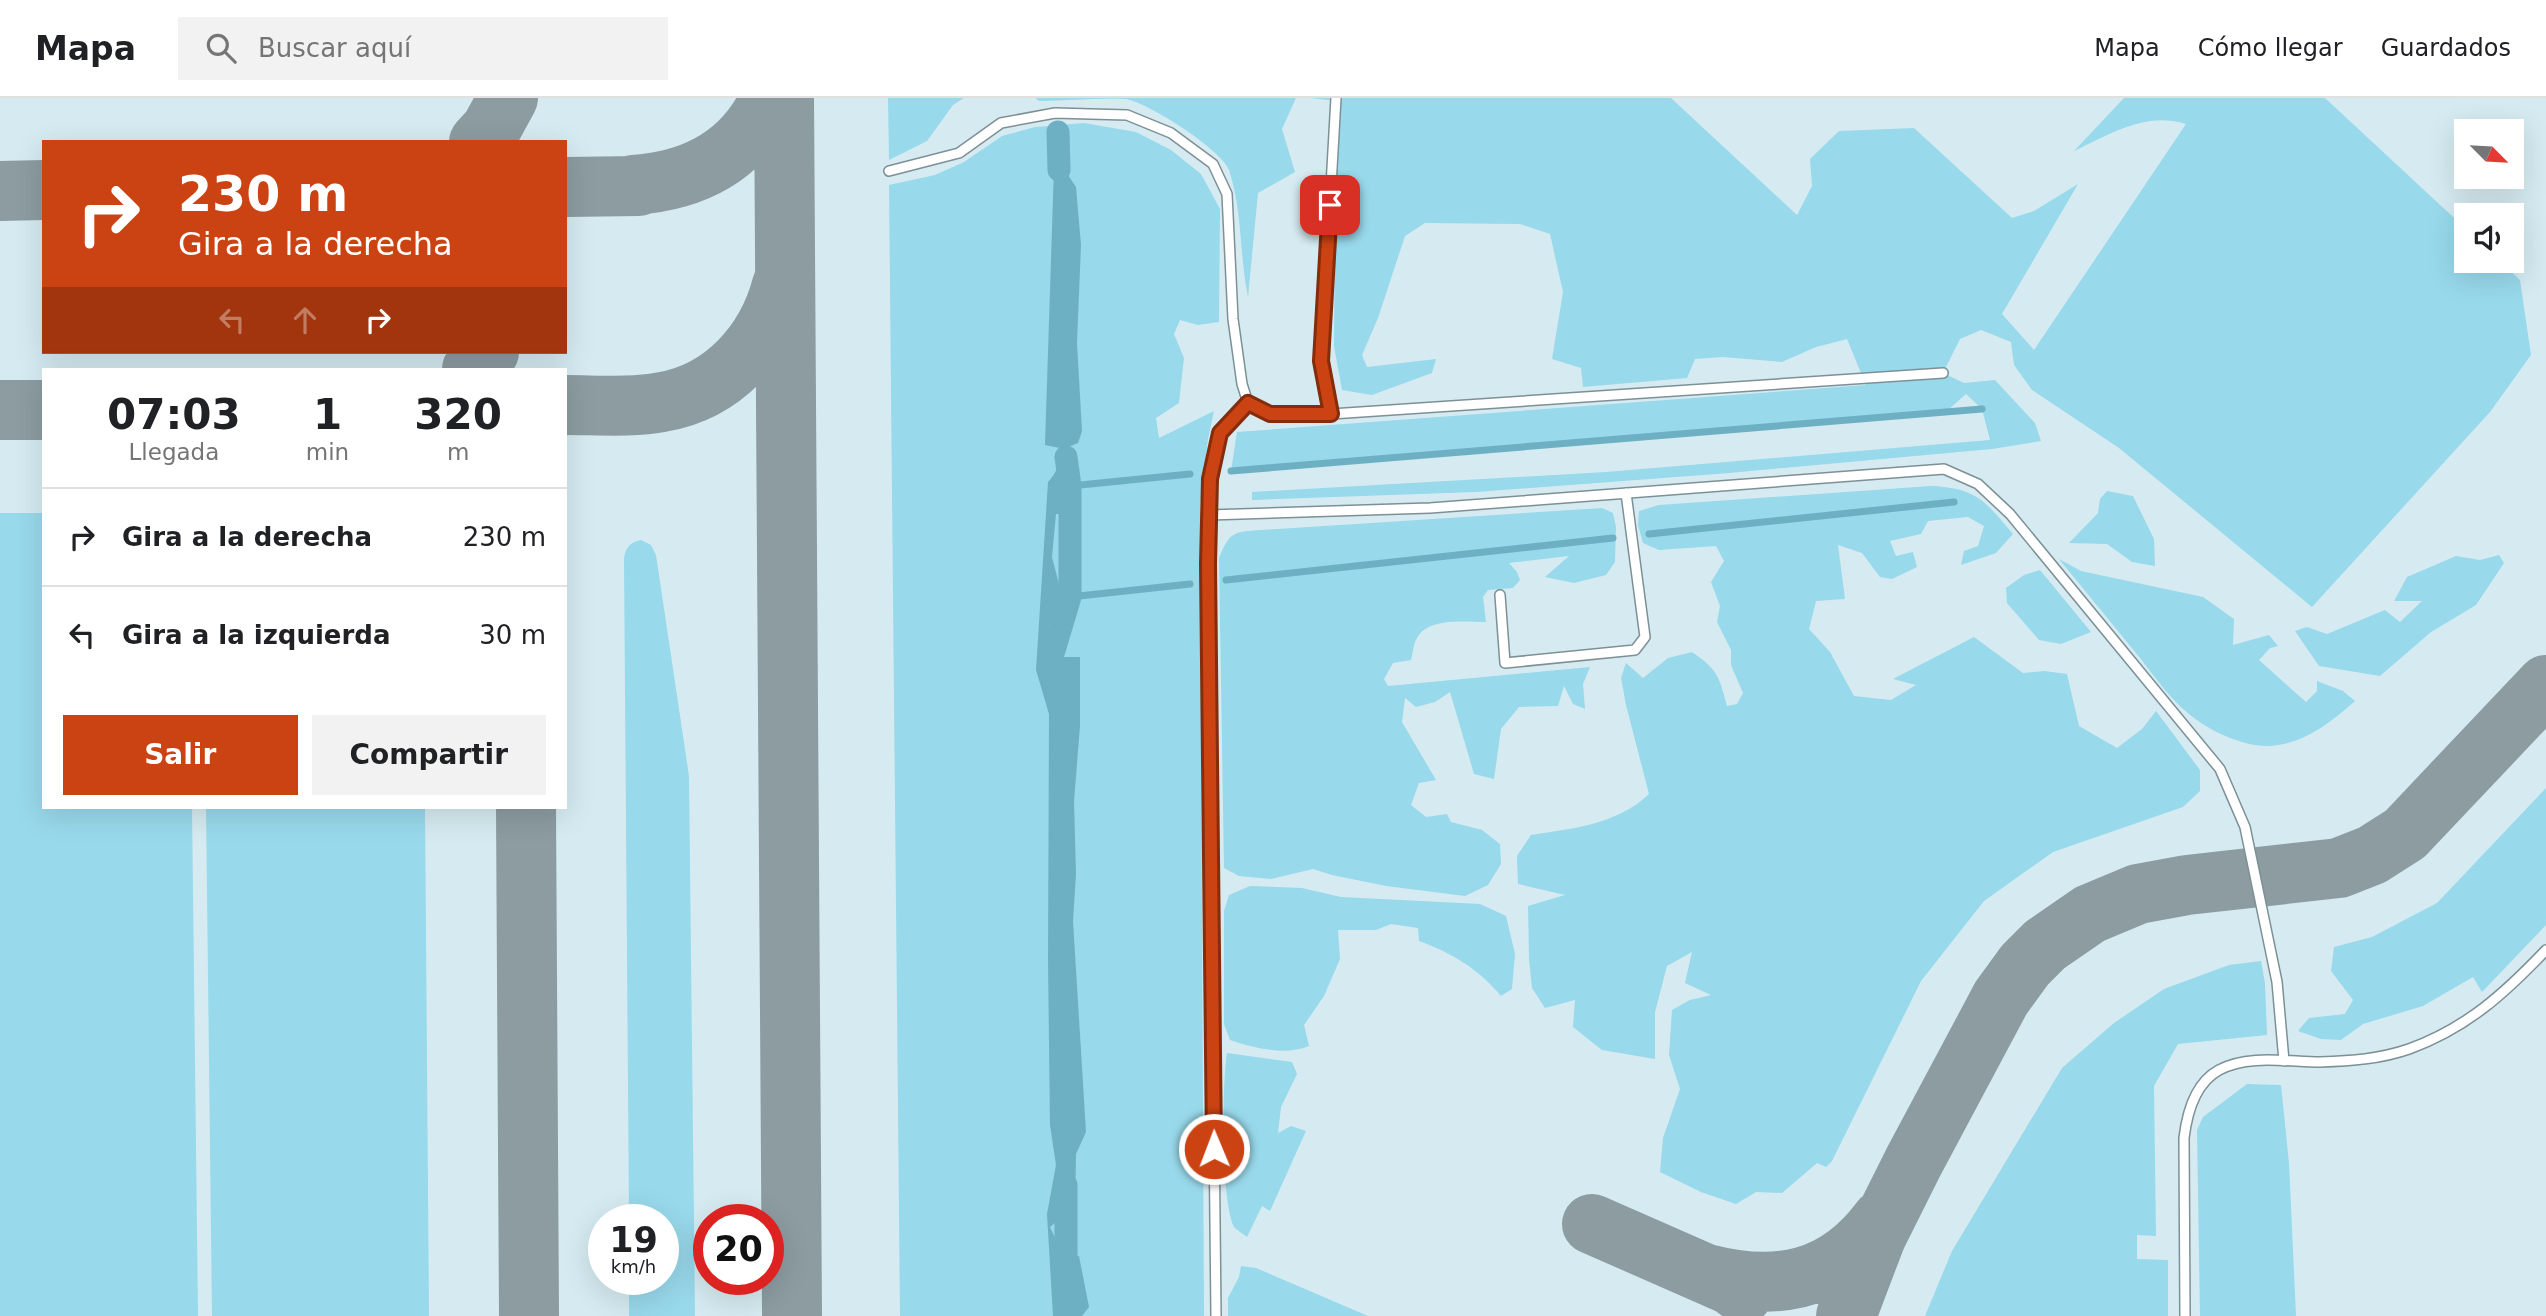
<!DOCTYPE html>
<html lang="es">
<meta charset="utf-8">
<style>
:root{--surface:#fff;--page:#f2f2f2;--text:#202124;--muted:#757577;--line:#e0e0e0;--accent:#cb4312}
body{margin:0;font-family:"DejaVu Sans",sans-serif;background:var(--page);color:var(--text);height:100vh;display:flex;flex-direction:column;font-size:26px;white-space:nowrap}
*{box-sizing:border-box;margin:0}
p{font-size:23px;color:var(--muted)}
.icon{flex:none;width:38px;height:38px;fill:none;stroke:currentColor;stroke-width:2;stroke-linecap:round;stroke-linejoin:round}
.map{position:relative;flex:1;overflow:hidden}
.side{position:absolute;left:42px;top:270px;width:525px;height:441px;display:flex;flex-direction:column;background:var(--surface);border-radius:0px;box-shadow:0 7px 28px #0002}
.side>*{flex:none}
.hud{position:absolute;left:42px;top:42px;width:525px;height:214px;border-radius:0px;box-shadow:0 7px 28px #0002;background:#cb4312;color:#fff;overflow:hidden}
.needle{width:46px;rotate:114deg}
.fabs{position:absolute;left:2454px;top:21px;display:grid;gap:14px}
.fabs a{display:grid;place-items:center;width:70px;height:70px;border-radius:0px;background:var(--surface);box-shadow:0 7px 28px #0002;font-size:35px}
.speed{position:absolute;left:588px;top:1106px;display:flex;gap:14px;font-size:35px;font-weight:700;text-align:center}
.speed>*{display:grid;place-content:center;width:91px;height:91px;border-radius:50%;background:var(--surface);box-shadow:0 7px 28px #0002;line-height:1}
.speed small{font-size:18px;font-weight:400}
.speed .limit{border:10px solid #d22;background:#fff;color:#111}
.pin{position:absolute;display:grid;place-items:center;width:60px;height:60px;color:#fff;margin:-30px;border-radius:14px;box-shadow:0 4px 10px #0006}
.me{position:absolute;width:77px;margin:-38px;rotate:359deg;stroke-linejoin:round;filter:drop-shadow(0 0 5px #0008)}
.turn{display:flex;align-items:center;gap:24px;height:147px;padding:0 21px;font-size:32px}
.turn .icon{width:91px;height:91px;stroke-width:2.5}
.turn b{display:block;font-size:49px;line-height:60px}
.lanes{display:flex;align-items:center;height:66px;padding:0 21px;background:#0003;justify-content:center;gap:35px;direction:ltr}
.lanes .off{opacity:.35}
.eta{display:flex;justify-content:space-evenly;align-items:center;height:119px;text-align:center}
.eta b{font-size:42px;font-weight:700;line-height:49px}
.button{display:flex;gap:14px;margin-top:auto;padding:14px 21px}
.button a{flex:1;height:80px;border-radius:0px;background:var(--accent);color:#fff;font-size:28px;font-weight:700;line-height:80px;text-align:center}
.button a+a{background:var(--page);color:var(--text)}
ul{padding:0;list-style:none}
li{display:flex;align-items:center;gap:21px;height:98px;padding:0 21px;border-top:2px solid var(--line)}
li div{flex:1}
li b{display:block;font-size:26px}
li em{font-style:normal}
header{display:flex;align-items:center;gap:42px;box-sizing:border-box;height:98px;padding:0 35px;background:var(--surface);border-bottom:2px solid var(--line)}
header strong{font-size:33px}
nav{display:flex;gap:38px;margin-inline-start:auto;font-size:24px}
.search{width:490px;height:63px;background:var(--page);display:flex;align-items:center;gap:18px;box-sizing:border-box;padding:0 24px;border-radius:0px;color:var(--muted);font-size:26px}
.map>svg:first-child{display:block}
</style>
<header>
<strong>Mapa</strong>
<div class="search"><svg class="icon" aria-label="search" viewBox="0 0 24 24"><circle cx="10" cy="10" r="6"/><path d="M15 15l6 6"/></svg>Buscar aquí</div>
<nav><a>Mapa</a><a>Cómo llegar</a><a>Guardados</a></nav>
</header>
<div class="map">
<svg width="2546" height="1218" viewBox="0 0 2546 1218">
<rect width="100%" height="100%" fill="#d5ebf1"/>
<path fill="#98d9eb" d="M888 0H964L953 7 927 43 889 62Z
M1035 0H1296L1282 31 1295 74 1258 95 1248 199C1239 155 1243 116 1229 72 1222 52 1146 3 1125 1 1097 0 1067 3 1039 3Z
M1310 0H1671L1797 117 1812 88 1810 61 1839 33 1914 30 2012 120 2034 113 2078 86 2002 216 2034 252 2186 26C2146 13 2110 36 2074 53L2124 0H2325L2466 131V163H2500L2520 182 2531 257 2490 314 2312 509 2119 350 2032 292 2014 267 2011 244 1981 232 1960 241 1943 275 1964 285 1995 282 2035 325 2041 343 1992 351 1729 375 1476 394 1252 402V394L1606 374 1990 342 1982 311 1966 296 1947 313 1231 373 1237 334 1866 287 1847 241 1816 249 1782 264 1723 259 1695 261 1687 280 1583 289 1581 270 1552 261 1563 194 1550 136 1520 126 1425 125 1405 138 1378 220 1362 257 1367 269 1436 261 1432 275 1372 297 1342 292 1334 248 1336 3Z
M1084 25 1136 34 1171 52 1201 76 1220 111 1219 224 1198 227 1180 222 1174 236 1184 260 1179 305 1156 320 1159 340 1214 313 1208 341 1200 407 1204 1218H900L889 87 935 77 964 64 1002 38 1035 29Z
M1931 388C1977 390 1985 403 2013 436L1996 455 1961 467 1964 453 1978 448 1984 428 1968 419 1928 423 1921 436 1890 443 1896 458 1913 454 1917 469 1892 481 1880 479 1862 455 1838 447 1845 501 1816 503 1809 531 1830 554 1854 598 1891 602 1916 587 1893 581 1974 539 2023 575 2044 573 2067 576 2079 628 2117 650 2142 631 2156 613 2200 672V693L2183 709 2053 754 1984 803 1921 883 1832 1063 1826 1069 1817 1065 1782 1095 1756 1094 1736 1106 1701 1094 1660 1074 1663 1040 1680 991 1669 957 1672 912 1690 902 1711 897 1685 885 1692 854 1667 868 1655 914V961L1602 952 1573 929 1575 902 1545 910 1532 890 1529 861 1528 808 1565 797 1518 786 1517 758 1531 737C1574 730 1616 727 1649 696L1626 607 1621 580 1626 565 1643 580 1668 560 1692 554C1718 572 1719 578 1727 608L1737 606 1743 595 1731 567V552L1717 524 1720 508 1711 484 1724 463 1716 448 1659 452 1643 445 1638 427 1639 413 1659 407Z
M2107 393 2133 398 2154 441 2155 468 2132 464 2107 446 2069 445 2098 415 2100 401Z
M1602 410 1613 415 1616 429 1615 464 1606 477 1574 485 1545 479 1569 458 1509 465 1517 474 1520 482 1513 490 1488 492 1483 499 1486 524C1465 524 1428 519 1417 540 1413 546 1413 556 1411 562L1393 565 1384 581 1388 588 1590 569 1583 586 1585 611 1573 606 1564 588 1558 608 1519 609 1501 631 1494 681 1474 676 1450 594 1435 604 1416 609 1405 600 1402 624 1436 682 1419 685 1411 707 1426 719 1447 716 1451 724 1482 732 1500 746 1501 766 1488 787 1465 798 1386 788 1332 777 1313 771 1271 781 1239 778 1224 770 1219 460C1230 433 1234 434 1261 432Z
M0 415H44V709H192L198 1218H0Z
M641 442 651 447 656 457 689 678 695 1218H629V1181H663V1122H629L624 461C625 450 630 444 641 442Z
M2499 457 2504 465 2476 507 2431 534 2380 578 2319 568 2295 533 2307 529 2327 536 2385 512 2400 524 2422 503H2394L2407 479 2456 458 2480 462Z
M2059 461 2081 473 2203 499 2234 521 2233 547 2269 537 2278 548 2270 550 2259 562 2306 604 2317 593V583L2343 593 2355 603C2330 625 2303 647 2267 648 2241 648 2208 632 2189 616 2170 601 2155 579 2140 560 2113 527 2086 494 2059 461Z
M2040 472 2091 534 2061 546 2039 542 2007 505 2006 490 2024 477Z
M2546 690V827L2482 894 2473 879 2423 908 2363 926 2341 942 2321 941 2298 933 2309 920 2345 916 2353 902 2331 873 2334 849 2372 839 2437 805Z
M206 709H425L429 1218H212Z
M1250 788 1302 790 1341 799 1480 806 1506 818 1515 856 1512 891 1501 898C1479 871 1452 855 1419 843L1418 830 1391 826 1376 832H1338L1340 861 1324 898 1304 927 1309 948C1285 958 1254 950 1230 942L1224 926V813L1229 797Z
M2261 863 2265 885 2267 937 2178 946 2154 988 2156 1138 2137 1137V1161L2168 1162V1218H1925L1952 1153 2062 970 2114 925 2164 891 2229 867Z
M1227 955 1292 964 1297 976 1281 1009 1278 1035 1291 1028 1306 1033 1270 1113 1262 1108 1247 1139C1243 1136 1237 1132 1234 1129 1221 1104 1222 985 1227 955Z
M2247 986 2281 987 2289 1065 2296 1218H2200L2197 1032 2203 1019Z
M1241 1168 1256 1170 1368 1218H1228V1200L1239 1179Z"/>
<path fill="#6db0c3" d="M1058 41 1066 74 1076 89 1081 147 1077 245 1082 333 1078 345 1066 350C1065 373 1077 396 1062 416H1056L1052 459 1061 494 1070 499 1049 528 1052 559H1080V628L1074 703 1076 776 1073 823 1086 1034 1076 1056 1075 1114H1068L1050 1129 1061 1153 1079 1158 1089 1209 1082 1218H1053L1047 1116 1056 1067 1050 1027 1048 863 1049 616 1036 572 1048 384C1057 375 1061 364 1060 350L1045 347 1054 69Z"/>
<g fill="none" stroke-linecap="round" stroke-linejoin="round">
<path stroke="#6db0c3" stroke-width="7" d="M1231 373 1982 311
M1070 388 1190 376
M1649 436 1954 404
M1226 482 1613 440
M1070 499 1190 486"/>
<path stroke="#6db0c3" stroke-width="23" d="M1058 34 1059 72
M1053 587 1052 559 1070 499V388L1066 359
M1066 1087V1218"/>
<path stroke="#8c9ca0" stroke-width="60" d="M784 0 792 1218
M479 44 491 31 508 0
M633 87C694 83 744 58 770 0
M565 89 639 88
M0 93 44 92
M472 271 489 254
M565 307C597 307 631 310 662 304 723 294 767 245 782 187
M0 312H44
M526 709 529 1218
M1592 1126 1731 1187 1743 1196
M1707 1176C1777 1194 1836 1183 1881 1122
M1846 1218 1876 1139 1914 1063 2001 900 2025 867 2045 847 2090 816 2138 796 2187 787 2339 770 2372 757 2405 736 2546 587"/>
<g stroke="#7d9096" stroke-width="12">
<path id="lane" d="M889 73 959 55 1001 25 1055 15 1127 17 1171 35 1213 66 1227 96 1233 221 1242 286 1248 305 1220 335 1210 381 1208 466 1216 1218
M1248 305 1270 316H1331L1943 275
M1331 316 1321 263 1336 0
M1209 417 1430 410 1944 371 1978 386 2010 416 2220 671 2245 729 2277 884 2284 963
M1500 497 1505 565 1635 552 1645 539 1626 395
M2185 1218 2184 1040C2187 1015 2195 985 2219 972 2248 956 2289 964 2320 964 2351 963 2380 961 2409 951 2467 930 2505 895 2546 852"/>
</g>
<use href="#lane" stroke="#fff" stroke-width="9"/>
</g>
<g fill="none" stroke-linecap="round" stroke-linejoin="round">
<g stroke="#842c0c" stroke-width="18">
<path id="route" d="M1214 1051 1208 466 1210 381 1220 335 1248 305 1270 316H1331L1321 263 1330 107"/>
</g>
<use href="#route" stroke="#cb4312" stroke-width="12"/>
</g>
</svg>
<div class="fabs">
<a><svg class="needle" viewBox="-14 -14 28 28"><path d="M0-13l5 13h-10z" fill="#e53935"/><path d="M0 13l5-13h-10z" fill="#757577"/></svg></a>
<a><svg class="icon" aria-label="sound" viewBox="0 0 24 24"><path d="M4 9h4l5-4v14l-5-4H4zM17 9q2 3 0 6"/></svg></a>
</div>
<div class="speed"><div>19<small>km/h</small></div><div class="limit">20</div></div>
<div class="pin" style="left:1330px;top:107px;background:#d93025"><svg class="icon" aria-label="arrive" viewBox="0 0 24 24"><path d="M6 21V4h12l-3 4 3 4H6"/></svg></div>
<svg class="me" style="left:1214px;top:1051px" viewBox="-20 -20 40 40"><circle r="17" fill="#cb4312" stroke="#fff" stroke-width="3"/><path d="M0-11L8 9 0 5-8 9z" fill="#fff"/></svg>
<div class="hud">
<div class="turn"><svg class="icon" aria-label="right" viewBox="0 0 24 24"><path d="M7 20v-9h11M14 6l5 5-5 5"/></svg><div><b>230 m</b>Gira a la derecha</div></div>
<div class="lanes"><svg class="icon off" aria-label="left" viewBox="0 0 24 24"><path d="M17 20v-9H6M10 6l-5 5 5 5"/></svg><svg class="icon off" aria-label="ahead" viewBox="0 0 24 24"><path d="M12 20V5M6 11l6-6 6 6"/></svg><svg class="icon" aria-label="right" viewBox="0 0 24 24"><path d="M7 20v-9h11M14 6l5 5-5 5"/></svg></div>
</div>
<section class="side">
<div class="eta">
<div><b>07:03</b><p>Llegada</p></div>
<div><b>1</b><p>min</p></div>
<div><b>320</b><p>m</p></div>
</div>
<ul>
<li><svg class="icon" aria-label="right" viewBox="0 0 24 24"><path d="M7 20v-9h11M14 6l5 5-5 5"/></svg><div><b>Gira a la derecha</b></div><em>230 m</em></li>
<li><svg class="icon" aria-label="left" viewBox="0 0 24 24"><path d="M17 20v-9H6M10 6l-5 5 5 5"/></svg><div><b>Gira a la izquierda</b></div><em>30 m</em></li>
</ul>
<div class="button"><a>Salir</a><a>Compartir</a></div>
</section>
</div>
